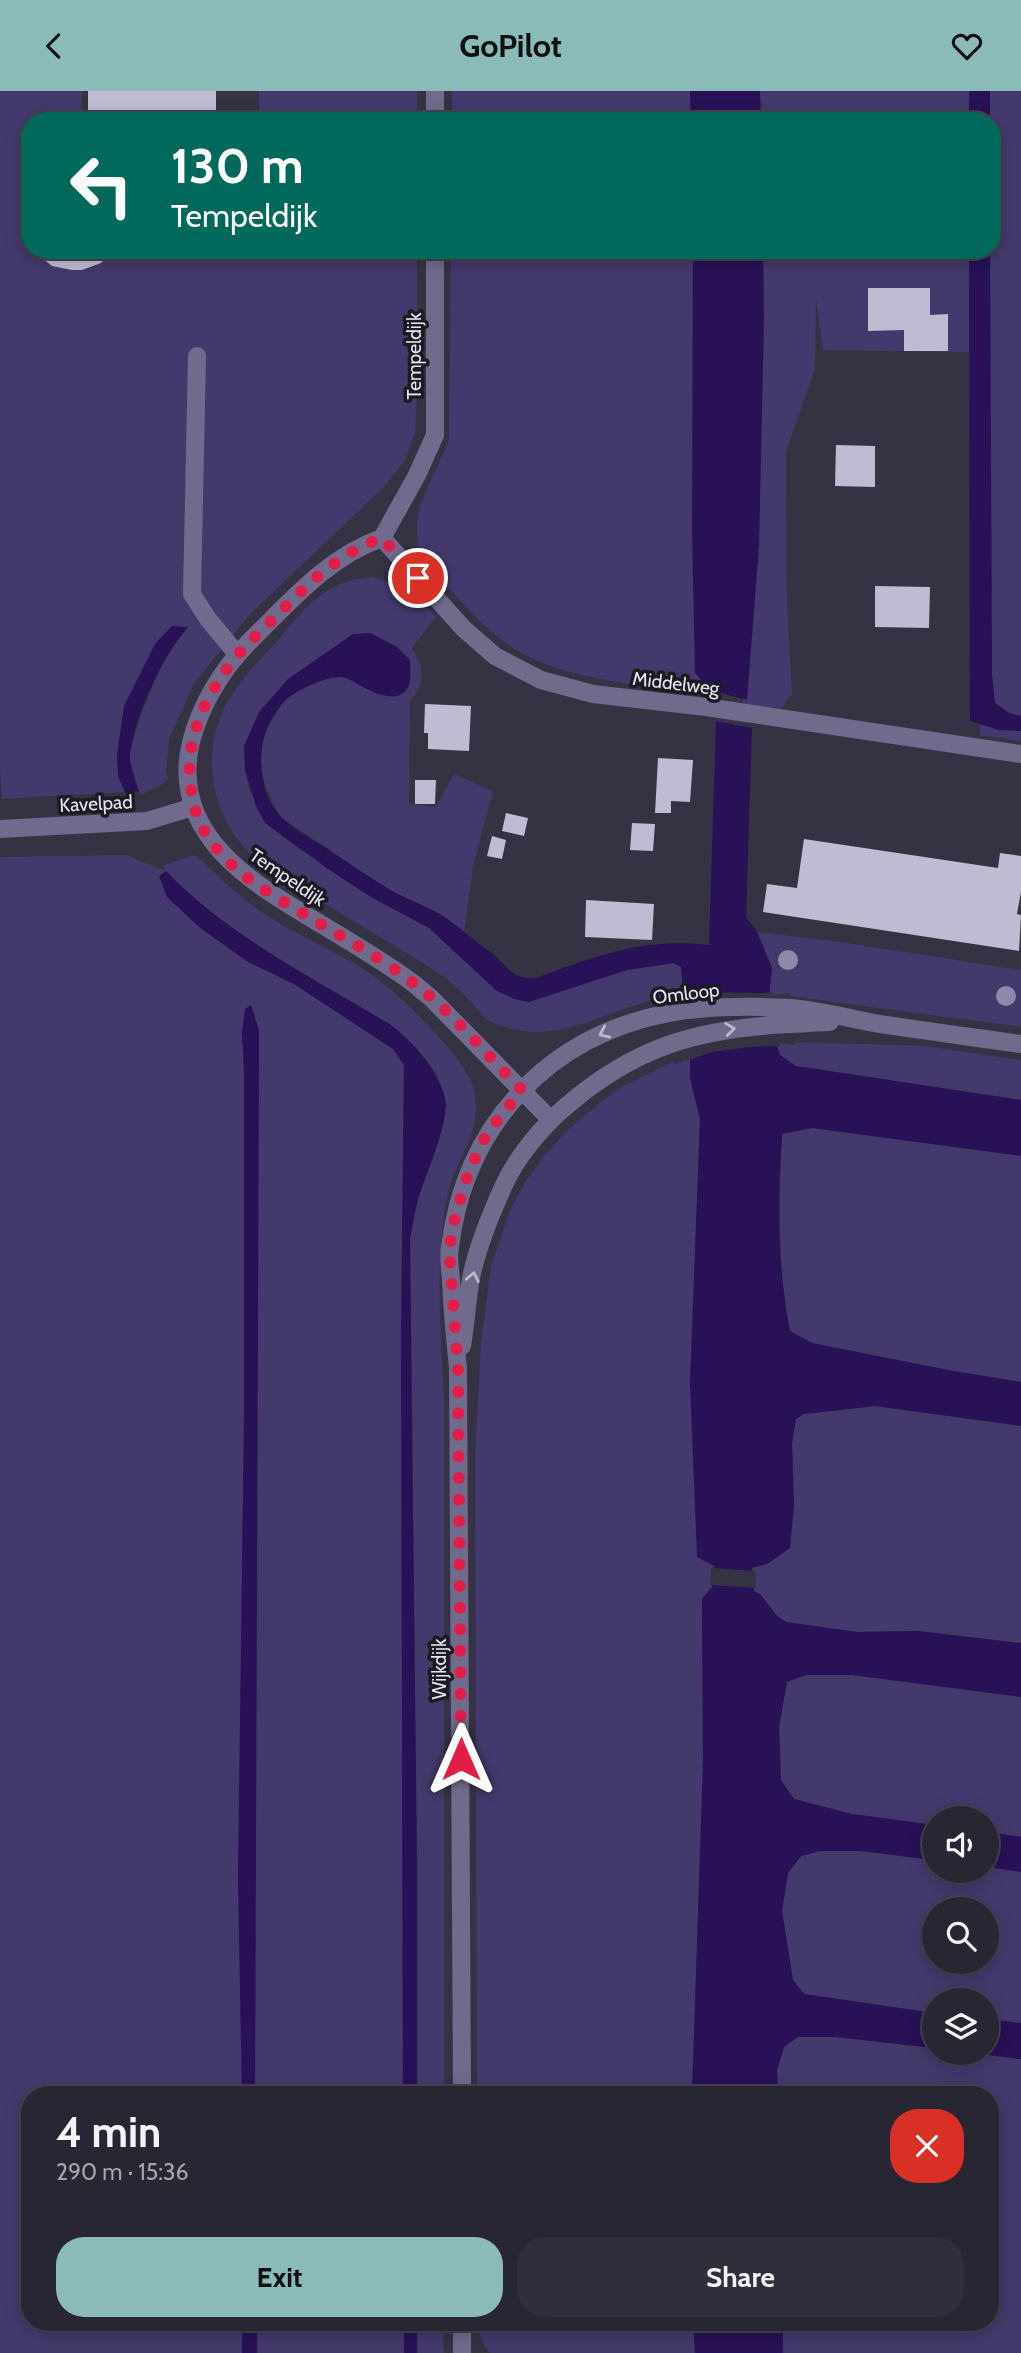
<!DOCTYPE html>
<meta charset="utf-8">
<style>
:root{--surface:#282633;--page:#302e3b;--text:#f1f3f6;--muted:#a5a5ac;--line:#44434e;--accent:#8bbbb9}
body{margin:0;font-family:Cabin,sans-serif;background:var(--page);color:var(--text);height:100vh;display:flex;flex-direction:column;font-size:26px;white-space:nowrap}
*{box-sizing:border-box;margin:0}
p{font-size:23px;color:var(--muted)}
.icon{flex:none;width:38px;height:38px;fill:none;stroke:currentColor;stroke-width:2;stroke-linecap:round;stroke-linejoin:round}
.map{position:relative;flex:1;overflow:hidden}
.panel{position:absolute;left:21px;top:1995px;width:978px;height:245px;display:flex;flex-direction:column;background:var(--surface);border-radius:28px;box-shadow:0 4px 18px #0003,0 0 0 2px var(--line)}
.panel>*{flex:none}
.banner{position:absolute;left:21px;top:21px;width:980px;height:147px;border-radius:28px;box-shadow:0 4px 18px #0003,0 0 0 2px var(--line);background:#00695c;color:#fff;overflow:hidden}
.controls{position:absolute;left:922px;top:1715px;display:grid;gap:14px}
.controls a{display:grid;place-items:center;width:77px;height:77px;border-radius:50%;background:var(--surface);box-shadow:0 4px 18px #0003,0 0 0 2px var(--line);font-size:35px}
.pin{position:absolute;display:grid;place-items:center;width:60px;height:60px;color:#fff;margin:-30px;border:4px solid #fff;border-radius:50%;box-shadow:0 2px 7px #0007}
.me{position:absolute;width:77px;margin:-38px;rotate:0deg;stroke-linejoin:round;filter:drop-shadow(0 0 5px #0008)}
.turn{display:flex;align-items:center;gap:24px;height:147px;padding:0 35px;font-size:32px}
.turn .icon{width:91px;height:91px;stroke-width:2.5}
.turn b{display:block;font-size:49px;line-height:60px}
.round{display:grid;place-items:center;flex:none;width:74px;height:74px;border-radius:28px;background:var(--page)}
.overview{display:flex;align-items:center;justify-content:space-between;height:119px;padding:0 35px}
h1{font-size:42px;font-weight:800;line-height:52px}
.button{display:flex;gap:14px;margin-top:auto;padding:14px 35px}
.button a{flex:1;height:80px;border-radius:28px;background:var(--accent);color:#111;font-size:28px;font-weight:800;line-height:80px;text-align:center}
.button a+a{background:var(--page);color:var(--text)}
header{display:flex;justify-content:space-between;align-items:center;height:91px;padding:0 35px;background:var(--accent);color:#111;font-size:32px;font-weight:800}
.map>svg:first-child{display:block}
</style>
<header><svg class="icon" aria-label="back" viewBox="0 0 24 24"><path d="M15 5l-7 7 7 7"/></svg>GoPilot<svg class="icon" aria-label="heart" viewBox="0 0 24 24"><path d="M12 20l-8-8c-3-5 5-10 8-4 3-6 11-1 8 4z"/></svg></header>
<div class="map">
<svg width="1021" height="2262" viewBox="0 0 1021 2262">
<rect width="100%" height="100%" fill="#353244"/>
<path fill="#44396c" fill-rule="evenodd" d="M0 0H82L81 30H30V159H417V305L415 343 404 371 383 397 250 523 195 591 169 648 166 680 168 688 161 694 140 704 129 665 142 621 160 577 174 552 187 537 172 535 118 685 125 701 2 708 0 678Z
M259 0H417V30H259Z
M452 0H690L691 30H452Z
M760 0H969V30H761Z
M990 0H1021V625L1009 622 995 612 992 585 990 159H992V30H990Z
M451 159H693L692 443 710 599 723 604C697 609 669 601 644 596 593 587 541 580 499 547 482 534 468 517 453 502 439 487 421 471 418 450 412 415 437 381 449 349Z
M763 159H969V261L823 259 816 209 815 279 786 360 787 510 792 603 782 616 762 617 743 612V608H747L759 454 764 226Z
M373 486 409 498 436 526 412 557C424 576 426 593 410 610L409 713 436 716 454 683 493 700 473 775 464 843 445 826 389 799 281 726C261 694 252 660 274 626 278 621 281 613 286 608 291 603 302 598 309 595 319 590 335 584 346 587 357 590 369 599 379 605L410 569 397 556 370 542 288 588 244 655 245 679 249 699 281 745 371 806 429 837 497 900 598 888 627 879 674 872 681 876 683 905C622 906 571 955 509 937 503 935 495 933 489 930 483 927 476 916 471 911 459 898 446 886 431 877 389 851 346 826 304 800 285 788 264 776 248 760 209 720 200 656 229 608 240 590 255 574 269 559 303 522 319 490 373 486Z
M980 633 999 639 1021 640V650L980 644Z
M126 764 165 780 164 774 195 764C216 783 236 803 259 819 295 845 339 860 375 886 402 906 453 956 469 986 474 995 476 1006 476 1017 477 1045 454 1074 448 1102 434 1170 441 1240 444 1309V2004H417V1778L410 1147 418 1107 433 1060 437 984 414 955 391 934C315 888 228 845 166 781L231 858 248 871 294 893 393 958 404 974 401 1246 403 2004H255L259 940 252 915 242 941 244 980V1328L238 1786 242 2004H30V2231H242V2262H0V766Z
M757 841 840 851 1021 879V936L790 905V902L769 905 772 877Z
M796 951 925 955 1021 969V1009L796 975 780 964 776 952 795 954Z
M690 966V987L700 1028 690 1292 714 1475 712 1496 702 1508 703 1670 692 2004H477L475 1363 481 1253 491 1175 510 1120 524 1093 546 1063 571 1036 616 999 674 970 675 974Z
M812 1037 1021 1065V1291L953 1280 812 1252 790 1240C777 1174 778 1109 782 1043Z
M875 1315 1021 1335V1552L918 1540 857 1541 786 1531 776 1524 761 1504 754 1500 752 1476 767 1473 790 1457 794 1414 792 1352 795 1328 804 1323Z
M806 1584H852L1021 1606V1746L987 1741V1727H934V1734L852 1723 794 1708 781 1690 779 1636 787 1590Z
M820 1760H860L934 1769V1780H987V1776L1021 1781V1932L987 1928V1909H934V1922L804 1903 793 1889 782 1820 788 1782 801 1765ZM934 1818H987V1871H934Z
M798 1946H836L934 1957V1962H971L1021 1968V2262H783V2231H990V2004H778L777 1979 784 1956Z
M257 2231H404V2262H257Z
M417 2231H443L444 2262H417Z
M479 2231H693L695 2262H490C482 2253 479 2244 479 2231Z"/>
<path fill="#281156" d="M690 0H760L761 30H691Z
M969 0H990V30H969Z
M693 159H763L764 226 759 454 747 609 710 599 695 582 692 443Z
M969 159H990L992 585 995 612 1009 622 1021 625V640L999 639 970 630Z
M172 535 188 536C162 566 135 624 130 663 129 674 135 689 139 700L125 701 118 685 117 663 124 615 155 553Z
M370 542 397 556 410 569C410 576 411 584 410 590 405 616 376 603 361 595 355 592 349 587 342 586 326 585 301 597 288 607 280 613 271 628 267 637 256 665 260 705 282 727 295 739 312 748 326 757 347 771 368 786 389 798 407 809 429 815 446 827 461 837 474 850 488 859 506 871 510 890 536 887 595 865 644 846 709 854L716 630 752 637 746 826 757 841 772 877 769 905 776 952 780 964 796 975 1021 1009V1065L812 1037 782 1043C778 1110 777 1174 790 1240L812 1252 953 1280 1021 1291V1335L875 1315 804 1323 796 1328 792 1352 794 1414 790 1457 767 1473 752 1477 754 1500 761 1504 776 1524 786 1531 857 1541 918 1540 1021 1552V1606L852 1584H806L787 1591 779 1636 781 1689 794 1708 852 1723 934 1734V1769L860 1760H820L801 1765 788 1782 782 1820 793 1889 804 1903 934 1922V1957L836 1946H798L784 1956 777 1979 778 2004H692L703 1670 702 1508 712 1496 714 1475 697 1466 690 1292 700 1028 690 987V931L683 905 681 876 674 872 627 879 529 911 514 908 497 900 429 837 371 806 328 778 265 732 256 715 245 679 244 655 259 621 288 588 353 543Z
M166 780C228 845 315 888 391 934 414 952 438 978 445 1007 450 1029 427 1081 419 1105 415 1118 413 1133 410 1147L417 1778V2004H403L401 1246 404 974 393 958 294 893 248 871 199 836 167 806 159 785Z
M251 914 259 940 255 2004H242L238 1786 244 1328V980L242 941 245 918Z
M987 1741 1021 1746V1781L987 1776Z
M987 1928 1021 1932V1968L971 1962H987Z
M242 2231H257V2262H242Z
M404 2231H417V2262H404Z
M693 2231H783V2262H695Z"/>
<path fill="#353244" d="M693 901 773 902V931L778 939 780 955 749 956 712 961 686 970V931L679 903Z
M711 1477 756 1480V1497L710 1494Z"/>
<path fill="#bfbbd2" d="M88 0H216V30H88Z
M30 94V156L24 146 20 126 24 106Z
M32 159H115L101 172 82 179H72L52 175Z
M868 197H930V224L948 223V260H904V239L868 240Z
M836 354 875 355V396L835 395Z
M875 495 930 496 929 537 875 536Z
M425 613 471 615 469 660 428 658V642H424Z
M658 667 693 669 690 711 671 710V722H655Z
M415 689H436L435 713H415Z
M506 722 528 727 524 745 502 740Z
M632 732 655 733 653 760 630 759Z
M492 745 506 749 502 768 487 765Z
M804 748 998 777 1000 762 1021 765V801L1017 823 1021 824 1019 860 763 821 767 793 797 797Z
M586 809 654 813 652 849 585 846Z"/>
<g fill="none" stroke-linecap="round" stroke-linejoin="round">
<path stroke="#706b8c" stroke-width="18" d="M435 0V30
M435 159V344L417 384 382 447C327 466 289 512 249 551 222 579 201 613 191 651 169 744 252 792 319 832 351 851 383 870 413 892L431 907 551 1029
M197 265 192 503 208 528 237 563
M382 447 464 538 495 565 541 589 593 603 706 616 1021 663
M0 738 147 730 193 716
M462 1255C466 1232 467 1209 471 1187 477 1156 490 1125 503 1096 516 1067 540 1038 564 1017 634 956 696 938 788 933 802 933 816 931 830 931
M462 2004 458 1277C455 1247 452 1218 451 1188 450 1177 448 1166 450 1156 465 1034 548 945 669 922 706 915 753 915 791 917 818 919 847 927 874 932 923 940 972 946 1021 953
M462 2262V2231"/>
</g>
<g fill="#8e89a8">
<circle cx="788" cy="869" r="10"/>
<circle cx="1006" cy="905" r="10"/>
</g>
<defs><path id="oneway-chevron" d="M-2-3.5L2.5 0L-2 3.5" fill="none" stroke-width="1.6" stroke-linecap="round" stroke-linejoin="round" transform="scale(1.75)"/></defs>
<g stroke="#bdbace">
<use href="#oneway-chevron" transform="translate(730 938) rotate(-7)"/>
<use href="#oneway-chevron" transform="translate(604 942) rotate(156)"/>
<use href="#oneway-chevron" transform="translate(473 1186) rotate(-79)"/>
</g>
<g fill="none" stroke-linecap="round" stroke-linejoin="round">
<path stroke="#e11d48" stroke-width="12" stroke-dasharray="0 21.6" d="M418 487 382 447C337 463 305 496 272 529 257 544 241 558 229 575 202 612 184 652 191 698 193 714 197 729 206 743 228 779 268 802 304 823 340 845 378 865 412 891 453 921 485 963 522 999L487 1042 469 1080 456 1121 449 1158 458 1277 461 1668"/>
</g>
<g text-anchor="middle" stroke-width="7" stroke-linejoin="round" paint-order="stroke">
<g font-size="19" fill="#e7e5f1" stroke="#1c1b24">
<text transform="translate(414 265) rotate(-90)" y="7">Tempeldijk</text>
<text transform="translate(676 592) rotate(7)" y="7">Middelweg</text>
<text transform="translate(96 712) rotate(-3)" y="7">Kavelpad</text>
<text transform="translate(288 786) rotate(34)" y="7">Tempeldijk</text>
<text transform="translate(686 902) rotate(-7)" y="7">Omloop</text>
<text transform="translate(439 1578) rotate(-90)" y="7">Wijkdijk</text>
</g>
</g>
</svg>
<div class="controls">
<a><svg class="icon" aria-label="sound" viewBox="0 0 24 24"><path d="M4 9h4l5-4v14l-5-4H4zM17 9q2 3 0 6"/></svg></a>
<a><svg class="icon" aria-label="search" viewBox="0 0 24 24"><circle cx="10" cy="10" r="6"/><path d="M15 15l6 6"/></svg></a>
<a><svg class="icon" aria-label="layers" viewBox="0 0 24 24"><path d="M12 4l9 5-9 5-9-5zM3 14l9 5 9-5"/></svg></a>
</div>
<div class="pin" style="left:418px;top:487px;background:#d93025"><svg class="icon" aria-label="arrive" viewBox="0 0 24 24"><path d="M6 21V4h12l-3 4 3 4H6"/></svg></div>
<svg class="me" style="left:461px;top:1668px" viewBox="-20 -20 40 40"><path d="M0-17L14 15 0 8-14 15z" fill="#e11d48" stroke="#fff" stroke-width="4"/></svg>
<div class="banner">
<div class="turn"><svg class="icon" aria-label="left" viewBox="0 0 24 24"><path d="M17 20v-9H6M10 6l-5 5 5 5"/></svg><div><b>130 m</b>Tempeldijk</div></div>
</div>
<section class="panel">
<div class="overview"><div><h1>4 min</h1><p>290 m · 15:36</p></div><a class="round" style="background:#d93025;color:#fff"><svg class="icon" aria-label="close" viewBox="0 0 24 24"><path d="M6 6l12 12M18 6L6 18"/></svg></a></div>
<div class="button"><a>Exit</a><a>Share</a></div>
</section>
</div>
